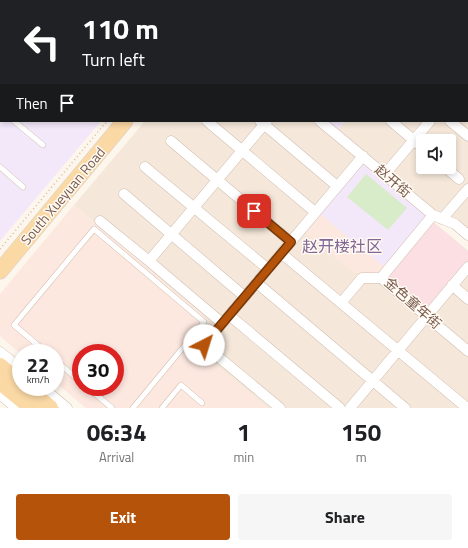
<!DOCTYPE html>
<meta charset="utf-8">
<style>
:root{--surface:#fff;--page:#f6f6f6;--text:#202124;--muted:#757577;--accent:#b45309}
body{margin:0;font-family:"Titillium Web","Noto Sans SC",sans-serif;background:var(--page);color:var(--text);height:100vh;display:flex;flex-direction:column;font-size:15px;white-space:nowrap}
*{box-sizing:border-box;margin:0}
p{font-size:13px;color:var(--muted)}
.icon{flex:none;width:22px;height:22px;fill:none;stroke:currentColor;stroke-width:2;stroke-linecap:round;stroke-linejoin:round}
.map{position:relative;height:408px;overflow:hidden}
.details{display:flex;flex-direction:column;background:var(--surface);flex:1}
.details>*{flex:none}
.hud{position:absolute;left:0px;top:0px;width:468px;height:122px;box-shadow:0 2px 6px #0003;background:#202124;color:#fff;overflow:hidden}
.tools{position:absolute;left:416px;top:134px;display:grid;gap:8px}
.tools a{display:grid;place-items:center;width:40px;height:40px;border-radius:4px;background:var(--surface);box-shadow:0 2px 6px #0003;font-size:20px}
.speed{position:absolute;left:12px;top:344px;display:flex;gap:8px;font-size:20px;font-weight:700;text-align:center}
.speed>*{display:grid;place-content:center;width:52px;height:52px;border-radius:50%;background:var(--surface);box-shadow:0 2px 6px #0003;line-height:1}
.speed small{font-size:10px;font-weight:400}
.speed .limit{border:6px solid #d22;background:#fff;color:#111}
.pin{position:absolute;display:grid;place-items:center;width:34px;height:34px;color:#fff;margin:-17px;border-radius:8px;box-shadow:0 2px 6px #0006}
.me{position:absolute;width:44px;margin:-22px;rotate:40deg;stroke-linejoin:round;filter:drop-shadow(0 0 3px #0008)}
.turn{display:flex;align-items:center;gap:14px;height:84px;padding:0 16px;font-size:18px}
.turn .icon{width:52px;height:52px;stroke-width:2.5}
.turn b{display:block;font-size:28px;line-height:34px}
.then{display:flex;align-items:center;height:38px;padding:0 16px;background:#0003;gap:8px;font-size:15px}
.eta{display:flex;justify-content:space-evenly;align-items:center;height:68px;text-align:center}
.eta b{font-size:24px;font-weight:700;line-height:28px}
.cta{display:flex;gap:8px;margin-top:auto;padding:8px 16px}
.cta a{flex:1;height:46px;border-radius:4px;background:var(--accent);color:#fff;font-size:16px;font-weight:700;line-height:46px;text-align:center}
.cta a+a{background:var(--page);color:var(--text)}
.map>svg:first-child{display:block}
</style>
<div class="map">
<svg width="468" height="408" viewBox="0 0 468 408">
<rect width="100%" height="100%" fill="#fdf6ec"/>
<path fill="#f5e8da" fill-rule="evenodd" d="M323 0H468V241L337 131 345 121H467V1ZM423 141H449V167H423Z
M145 121H312L468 251V408H267L190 344 209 321 74 205Z"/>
<path fill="#fde8e0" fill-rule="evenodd" d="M74 205 209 321 191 344 267 408H86L55 382V353L21 354 0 336V294ZM81 353H115V387H81Z
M319 213 385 268 381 273H354L304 231Z"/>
<path fill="#f3e8fa" d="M0 0H204L1 1V121H101L0 241Z
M325 121H345L337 131Z
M362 162 427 217 385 268 319 213Z"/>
<path fill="#fbdfe3" d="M432 221 468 251V263L427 314 384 279Z"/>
<path fill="#d8ecc9" d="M366 174 407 208 388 230 347 197Z"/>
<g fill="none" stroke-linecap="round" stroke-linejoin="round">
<g stroke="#d1beb0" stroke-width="6">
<path id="service" d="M137 0 139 1
M252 0 253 1
M26 1 27 0
M0 4 1 5
M0 60 1 59
M0 109 1 110
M14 121 43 145
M0 167 23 187
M47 353 14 325 94 229 204 322 133 408
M55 360 81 382
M87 387 112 408
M162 408 181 385 202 403"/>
</g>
<g stroke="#d1beb0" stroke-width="11">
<path id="minor" d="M359 0 360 1
M419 0 420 1
M390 1 391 0
M467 32 468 31
M467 40 468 41
M207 121 315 212
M260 121 337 186
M320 121 433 215 455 224 468 235
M391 121 423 148
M450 121 468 136
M171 141 291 242
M145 167 268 269
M445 167 459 179
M385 174 430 121
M124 194 245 297
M433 215 381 278 468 351
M442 219 468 189
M100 221 149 261
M281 253 467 408
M257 283 405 408
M452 285 468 299
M341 303 362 278H381
M229 315 340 408
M222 323 149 261 267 121
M0 352 21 369
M42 387 67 408
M0 394 16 408
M280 408 204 345 363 156
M350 408 468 267"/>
</g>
<g stroke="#dad1cd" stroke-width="17">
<path id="primary" d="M225 1 226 0
M0 271 125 121
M0 366 21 384
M0 382 32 408
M25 387 50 408"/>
</g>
<path stroke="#d9b8a5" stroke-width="1.5" stroke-dasharray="1 3" stroke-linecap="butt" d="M208 1V0
M0 249 107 121"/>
<use href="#service" stroke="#fff" stroke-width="5"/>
<use href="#minor" stroke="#fff" stroke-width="10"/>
<use href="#primary" stroke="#fbd9a5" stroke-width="16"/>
</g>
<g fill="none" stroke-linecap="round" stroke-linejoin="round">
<g stroke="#753606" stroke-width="10">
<path id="route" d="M204 345 291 242 254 211"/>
</g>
<use href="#route" stroke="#b45309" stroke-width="7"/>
</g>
<g text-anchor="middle" stroke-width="3" stroke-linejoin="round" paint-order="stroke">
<g font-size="14" fill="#7a5c4d" stroke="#fffaf3">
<text transform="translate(393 181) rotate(40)" y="5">赵开街</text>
<text transform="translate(63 196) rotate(-50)" y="5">South Xueyuan Road</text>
<text transform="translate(413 303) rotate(41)" y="5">金色童年街</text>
</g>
<g font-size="16" fill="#846695" stroke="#fffaf3">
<text x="342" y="252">赵开楼社区</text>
</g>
</g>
</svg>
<div class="tools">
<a><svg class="icon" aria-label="sound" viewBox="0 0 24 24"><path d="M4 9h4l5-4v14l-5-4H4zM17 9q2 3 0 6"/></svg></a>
</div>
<div class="speed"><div>22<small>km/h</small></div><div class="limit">30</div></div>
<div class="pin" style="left:254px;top:211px;background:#d93025"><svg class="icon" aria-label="arrive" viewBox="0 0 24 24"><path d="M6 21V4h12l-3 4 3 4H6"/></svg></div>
<svg class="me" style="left:204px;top:345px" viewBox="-20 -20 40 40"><circle r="19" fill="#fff"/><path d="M0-13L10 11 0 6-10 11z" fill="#b45309"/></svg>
<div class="hud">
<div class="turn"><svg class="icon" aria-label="left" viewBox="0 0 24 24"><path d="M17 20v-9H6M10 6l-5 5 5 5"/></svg><div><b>110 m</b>Turn left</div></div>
<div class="then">Then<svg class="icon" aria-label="arrive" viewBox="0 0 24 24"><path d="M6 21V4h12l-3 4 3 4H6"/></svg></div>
</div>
</div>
<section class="details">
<div class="eta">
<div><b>06:34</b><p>Arrival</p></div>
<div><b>1</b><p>min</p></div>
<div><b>150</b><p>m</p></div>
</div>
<div class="cta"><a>Exit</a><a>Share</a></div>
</section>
